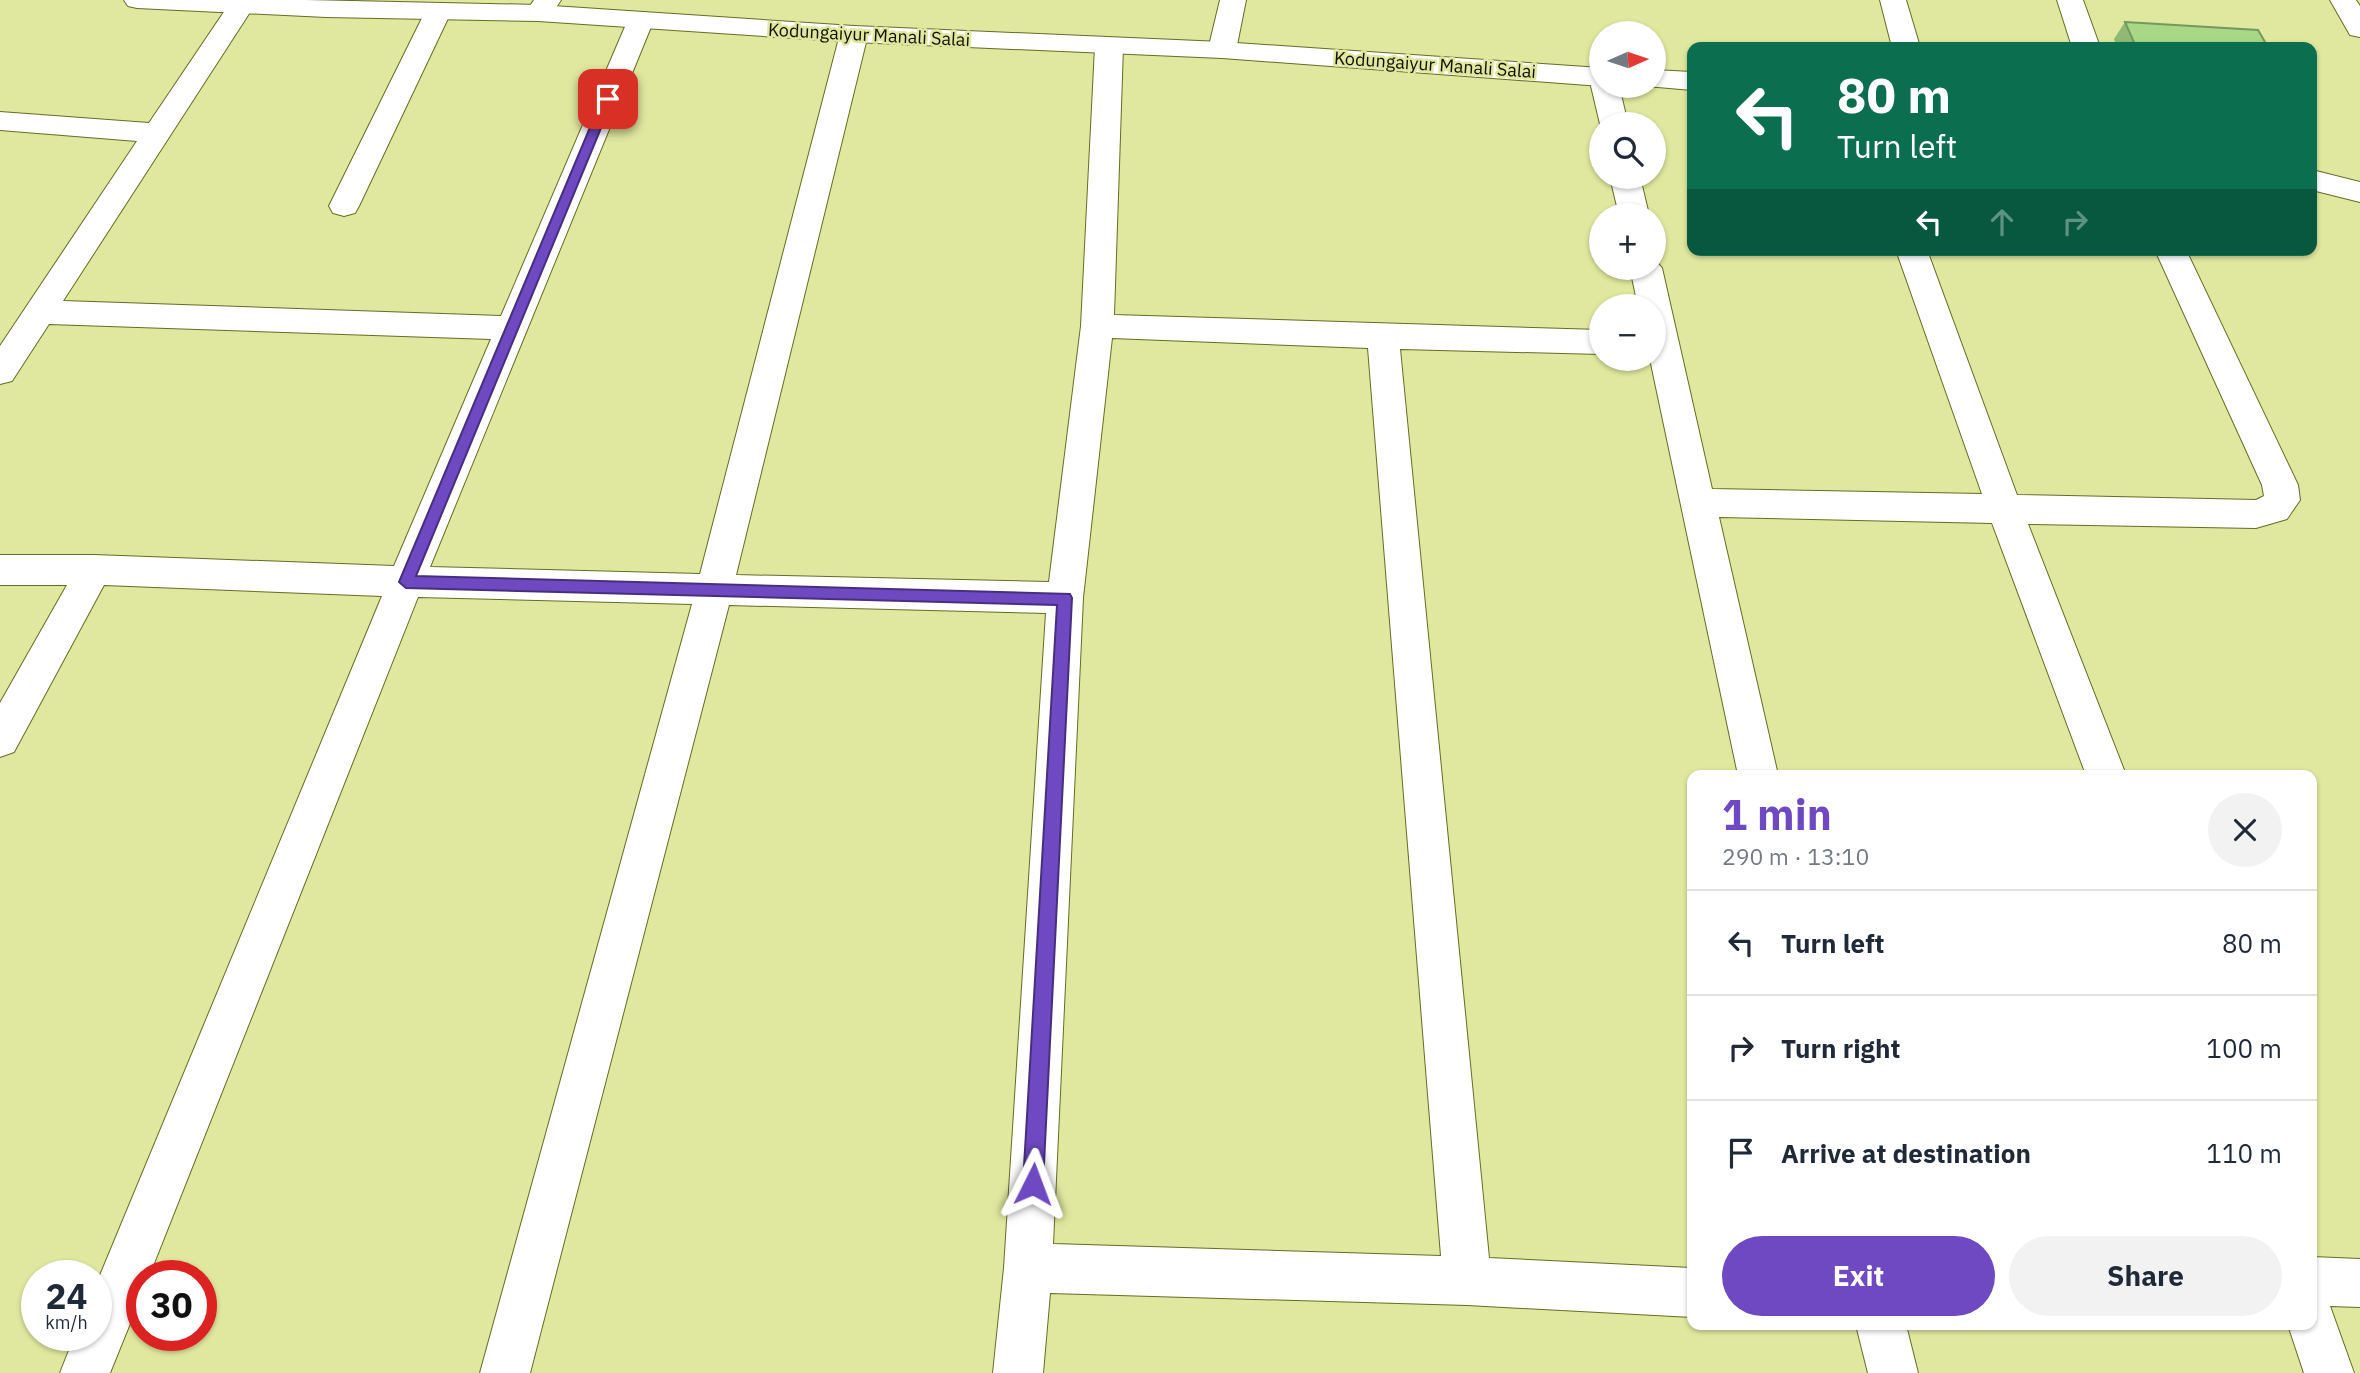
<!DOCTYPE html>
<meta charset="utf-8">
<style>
:root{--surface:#fff;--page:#f2f2f3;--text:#1f2937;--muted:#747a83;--line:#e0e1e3;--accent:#6e49c2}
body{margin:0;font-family:"IBM Plex Sans",sans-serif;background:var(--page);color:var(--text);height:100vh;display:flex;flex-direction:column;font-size:26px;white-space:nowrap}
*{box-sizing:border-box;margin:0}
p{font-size:23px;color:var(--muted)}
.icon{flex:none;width:38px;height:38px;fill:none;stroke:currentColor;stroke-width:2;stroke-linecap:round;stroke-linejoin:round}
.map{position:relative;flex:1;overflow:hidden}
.side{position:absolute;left:1687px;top:770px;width:630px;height:560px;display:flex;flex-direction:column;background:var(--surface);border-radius:14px;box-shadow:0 2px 5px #0004}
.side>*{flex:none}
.top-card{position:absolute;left:1687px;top:42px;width:630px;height:214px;border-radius:14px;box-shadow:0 2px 5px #0004;background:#0b6e4f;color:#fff;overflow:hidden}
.needle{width:46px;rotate:87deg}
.buttons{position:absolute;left:1589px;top:21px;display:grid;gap:14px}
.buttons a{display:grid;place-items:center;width:77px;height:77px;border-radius:50%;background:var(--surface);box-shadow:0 2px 5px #0004;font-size:35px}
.speed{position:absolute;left:21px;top:1260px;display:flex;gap:14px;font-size:35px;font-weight:700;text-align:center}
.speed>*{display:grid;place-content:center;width:91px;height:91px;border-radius:50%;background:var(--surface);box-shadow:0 2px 5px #0004;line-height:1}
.speed small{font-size:18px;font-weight:400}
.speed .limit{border:10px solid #d22;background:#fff;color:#111}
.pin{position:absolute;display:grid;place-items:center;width:60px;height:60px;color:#fff;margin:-30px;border-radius:14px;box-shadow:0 4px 10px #0006}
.me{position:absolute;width:77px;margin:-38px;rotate:3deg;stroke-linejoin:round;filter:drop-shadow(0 0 5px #0008)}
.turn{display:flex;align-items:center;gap:24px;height:147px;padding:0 35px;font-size:32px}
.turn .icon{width:91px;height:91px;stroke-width:2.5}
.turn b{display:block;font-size:49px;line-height:60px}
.lanes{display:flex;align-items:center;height:66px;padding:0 35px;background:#0003;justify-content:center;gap:35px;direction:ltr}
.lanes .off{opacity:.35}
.round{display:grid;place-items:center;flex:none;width:74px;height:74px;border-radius:37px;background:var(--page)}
.headline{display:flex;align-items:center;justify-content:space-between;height:119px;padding:0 35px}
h1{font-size:42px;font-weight:700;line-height:52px;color:var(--accent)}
.primary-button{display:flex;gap:14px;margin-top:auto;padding:14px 35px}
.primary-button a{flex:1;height:80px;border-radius:42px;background:var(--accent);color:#fff;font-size:28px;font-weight:700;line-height:80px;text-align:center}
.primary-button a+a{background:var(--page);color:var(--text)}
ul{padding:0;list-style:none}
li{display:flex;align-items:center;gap:21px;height:105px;padding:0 35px;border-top:2px solid var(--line)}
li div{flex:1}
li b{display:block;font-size:26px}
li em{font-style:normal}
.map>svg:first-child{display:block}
</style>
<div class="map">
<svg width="2360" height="1373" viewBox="0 0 2360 1373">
<rect width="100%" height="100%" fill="#e0e89f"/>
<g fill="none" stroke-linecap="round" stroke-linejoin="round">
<g stroke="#666b23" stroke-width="2">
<path id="street" d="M232 0H249L254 6 63 301 501 316 627 22 630 16 640 14 650 16 653 22 430 567 700 574 840 34 844 28 854 26 864 28 868 34 736 575 1049 582 1081 326 1095 47 1099 41 1109 39 1119 41 1123 47 1114 315 1601 330V354L1400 349 1489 1258 1692 1268V1317L1467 1305 1050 1293 1043 1373H993L1004 1268 1046 613 729 605 530 1373H480L692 604 418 597 149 1276H142V1294L110 1373H60L75 1335H96V1285L382 596 104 585 14 752 0 757V703L67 585H0V555H94L394 566 491 339 49 324 12 381 0 384V346L137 141 0 130V112L149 123ZM1112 338 1368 348 1441 1256 1053 1244 1083 598Z
M534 0H561C552 14 546 23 529 19L525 13Z
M1220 0H1246L1236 50 1232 56 1222 58 1212 56 1208 50Z
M1880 0H1906L1920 47H1892Z
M2057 0H2083L2100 47H2072Z
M2330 0H2356L2360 6V37L2350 35Z
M438 4 447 6 451 12 359 206 355 213 344 216 333 213 329 206 425 12 429 6Z
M1601 78V86H1619L1628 124H1601V127L1600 124 1591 86 1595 80Z
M1610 177H1640L1649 215H1619Z
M1896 250H1927L2017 495 2256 500 2264 496 2262 485 2155 250H2186L2298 485 2300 500 2287 519 2256 528 2028 524 2126 775H2086L1992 523 1719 517 1778 775H1738L1650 359H1654V306H1638L1630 268H1654V259L1662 268 1712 489 1982 494Z
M2312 1257 2360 1259V1307L2330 1306 2354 1373H2304L2288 1325H2312Z
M1856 1325H1906L1918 1373H1868Z"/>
</g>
<g stroke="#666b23" stroke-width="2">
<path id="secondary" d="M124 0H306L538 5 854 26 1222 42 1601 68V86L1222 58 854 42 538 21 326 17 137 8 128 6Z
M1654 70 1692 72V90L1646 86H1654Z
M2312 170 2360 182V202L2312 190Z"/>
</g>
<use href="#street" fill="#fff" fill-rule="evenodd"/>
<use href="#secondary" fill="#fff" fill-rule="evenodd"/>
</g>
<path fill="#90ba73" d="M2125 22 2268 47H2117L2114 39Z"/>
<path fill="#a8d886" stroke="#76975e" stroke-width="2" d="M2125 22 2258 30 2268 47H2136Z"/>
<path fill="#6e49c2" stroke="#482f7e" stroke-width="2" d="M608 95 613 99 416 576 1070 594 1072 598 1043 1184 1040 1191 1033 1194 1026 1191 1023 1184 1057 605 406 588 399 582 602 99Z"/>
<g text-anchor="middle" stroke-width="5" stroke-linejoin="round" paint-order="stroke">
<g font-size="18" fill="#0f1100" stroke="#e0e89f">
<text transform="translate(869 35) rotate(3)" y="6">Kodungaiyur Manali Salai</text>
<text transform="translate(1435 65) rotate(4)" y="6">Kodungaiyur Manali Salai</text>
</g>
</g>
</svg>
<div class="buttons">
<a><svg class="needle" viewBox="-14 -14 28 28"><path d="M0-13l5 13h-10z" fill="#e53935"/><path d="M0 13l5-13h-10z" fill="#747a83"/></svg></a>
<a><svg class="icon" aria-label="search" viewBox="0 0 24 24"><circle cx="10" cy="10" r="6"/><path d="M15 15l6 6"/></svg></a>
<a>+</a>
<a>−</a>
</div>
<div class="speed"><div>24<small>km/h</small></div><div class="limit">30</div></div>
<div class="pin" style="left:608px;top:99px;background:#d93025"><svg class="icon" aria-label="arrive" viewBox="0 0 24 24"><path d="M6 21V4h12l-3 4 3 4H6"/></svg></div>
<svg class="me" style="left:1033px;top:1184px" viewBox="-20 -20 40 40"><path d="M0-17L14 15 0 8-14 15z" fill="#6e49c2" stroke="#fff" stroke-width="4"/></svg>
<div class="top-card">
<div class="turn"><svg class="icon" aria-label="left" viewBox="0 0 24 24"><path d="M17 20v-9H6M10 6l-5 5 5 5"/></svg><div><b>80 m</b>Turn left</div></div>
<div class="lanes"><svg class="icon" aria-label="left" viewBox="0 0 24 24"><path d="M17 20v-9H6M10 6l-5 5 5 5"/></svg><svg class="icon off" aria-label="ahead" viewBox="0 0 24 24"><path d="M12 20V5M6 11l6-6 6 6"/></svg><svg class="icon off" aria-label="right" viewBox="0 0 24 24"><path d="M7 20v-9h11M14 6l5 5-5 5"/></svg></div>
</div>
<section class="side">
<div class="headline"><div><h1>1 min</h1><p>290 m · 13:10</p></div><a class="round"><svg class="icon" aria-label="close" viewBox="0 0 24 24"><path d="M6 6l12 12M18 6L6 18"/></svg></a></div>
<ul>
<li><svg class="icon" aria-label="left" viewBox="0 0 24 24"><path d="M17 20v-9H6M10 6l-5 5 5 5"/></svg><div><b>Turn left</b></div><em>80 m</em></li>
<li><svg class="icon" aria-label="right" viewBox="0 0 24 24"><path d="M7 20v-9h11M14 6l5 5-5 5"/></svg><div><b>Turn right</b></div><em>100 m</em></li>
<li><svg class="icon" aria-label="arrive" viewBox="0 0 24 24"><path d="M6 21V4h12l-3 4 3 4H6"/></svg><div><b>Arrive at destination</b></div><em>110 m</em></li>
</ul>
<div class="primary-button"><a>Exit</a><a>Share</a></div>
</section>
</div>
